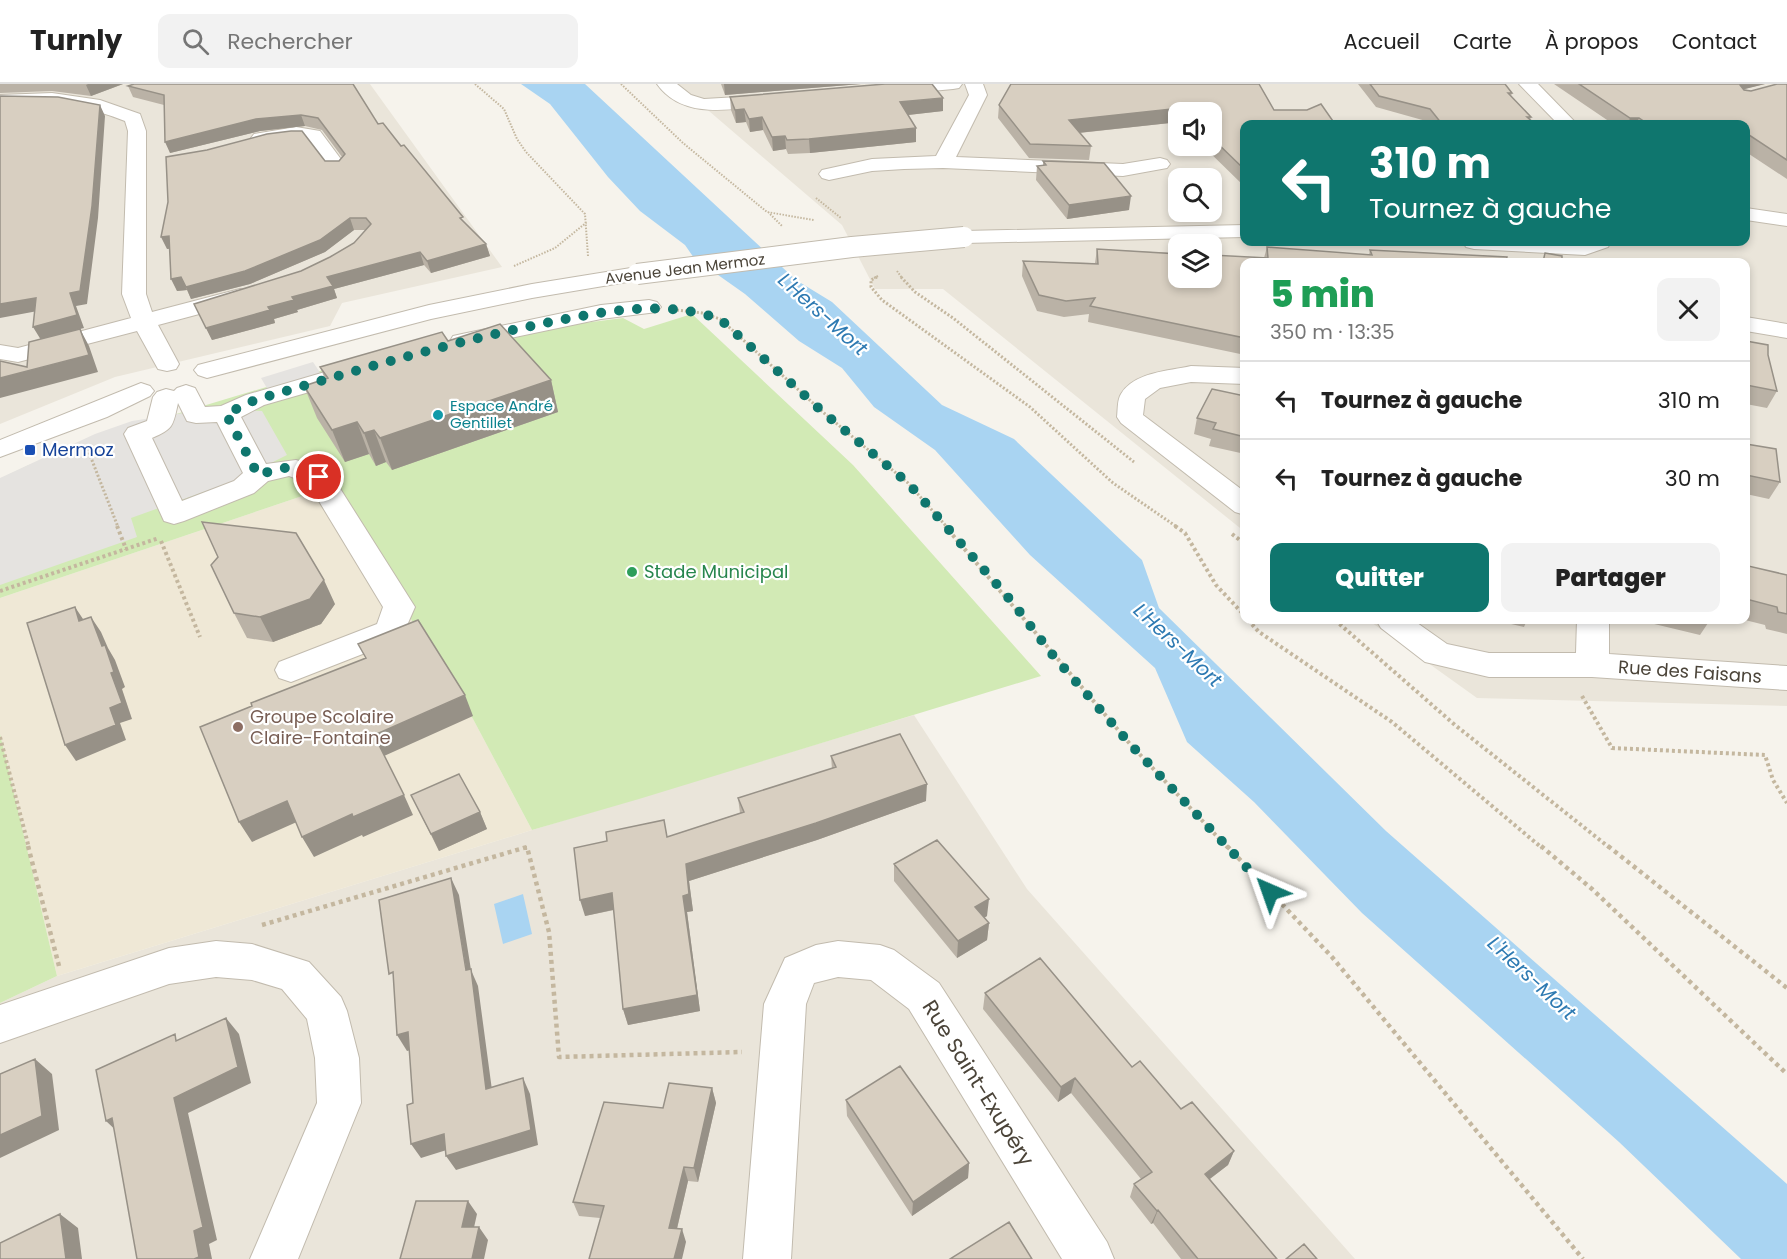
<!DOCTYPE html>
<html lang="fr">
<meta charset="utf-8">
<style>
:root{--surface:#fff;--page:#f2f2f2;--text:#222;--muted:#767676;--line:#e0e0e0;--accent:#0f766e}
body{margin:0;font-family:Poppins,sans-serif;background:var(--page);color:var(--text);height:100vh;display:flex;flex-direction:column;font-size:22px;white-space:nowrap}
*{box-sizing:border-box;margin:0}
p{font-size:20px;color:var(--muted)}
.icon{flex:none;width:33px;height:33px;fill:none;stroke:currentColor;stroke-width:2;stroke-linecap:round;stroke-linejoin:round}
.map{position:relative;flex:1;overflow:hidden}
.sheet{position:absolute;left:1240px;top:174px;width:510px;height:366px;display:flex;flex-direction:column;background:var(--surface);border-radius:12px;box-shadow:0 3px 9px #0003}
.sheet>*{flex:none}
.guide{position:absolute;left:1240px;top:36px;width:510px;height:126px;border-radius:12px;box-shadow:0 3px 9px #0003;background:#0f766e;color:#fff;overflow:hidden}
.tools{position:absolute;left:1168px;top:18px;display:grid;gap:12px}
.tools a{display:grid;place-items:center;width:54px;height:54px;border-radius:12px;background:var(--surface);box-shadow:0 3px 9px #0003;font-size:30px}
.pin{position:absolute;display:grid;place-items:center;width:51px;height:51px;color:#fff;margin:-26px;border:3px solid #fff;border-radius:50%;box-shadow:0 2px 6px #0007}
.me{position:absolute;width:66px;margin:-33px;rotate:317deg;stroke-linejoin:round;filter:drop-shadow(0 0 4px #0008)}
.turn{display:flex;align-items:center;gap:21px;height:126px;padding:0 30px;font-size:27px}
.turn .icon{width:78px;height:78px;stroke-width:2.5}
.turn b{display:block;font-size:42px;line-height:51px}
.round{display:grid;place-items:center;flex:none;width:63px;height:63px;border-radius:12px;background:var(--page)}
.head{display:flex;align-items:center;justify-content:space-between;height:102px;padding:0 30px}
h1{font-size:36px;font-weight:800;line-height:45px;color:#1e9e55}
.action{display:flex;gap:12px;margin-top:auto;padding:12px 30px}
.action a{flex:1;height:69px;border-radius:12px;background:var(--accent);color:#fff;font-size:24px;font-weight:800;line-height:69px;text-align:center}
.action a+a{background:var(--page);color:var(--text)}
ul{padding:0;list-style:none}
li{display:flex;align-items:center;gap:18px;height:78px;padding:0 30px;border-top:2px solid var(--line)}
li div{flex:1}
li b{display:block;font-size:22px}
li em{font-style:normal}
header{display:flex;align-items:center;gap:36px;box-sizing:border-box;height:84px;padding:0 30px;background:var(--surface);border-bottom:2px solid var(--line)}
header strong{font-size:28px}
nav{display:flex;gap:33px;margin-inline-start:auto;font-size:21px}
.search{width:420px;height:54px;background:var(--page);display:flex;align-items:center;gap:15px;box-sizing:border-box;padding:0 21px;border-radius:12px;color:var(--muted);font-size:22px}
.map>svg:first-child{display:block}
</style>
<header>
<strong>Turnly</strong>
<div class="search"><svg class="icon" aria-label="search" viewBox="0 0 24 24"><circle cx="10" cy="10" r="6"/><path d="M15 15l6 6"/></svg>Rechercher</div>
<nav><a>Accueil</a><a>Carte</a><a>À propos</a><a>Contact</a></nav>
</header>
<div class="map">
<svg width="1787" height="1175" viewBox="0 0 1787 1175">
<rect width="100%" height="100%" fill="#f6f3ec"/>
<path fill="#eae5da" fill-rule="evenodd" d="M0 0H370L502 183 342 219 330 242 115 293 0 340Z
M672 0H1787V622L1477 614 1368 536H1746V178H1245V448L943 205H875L842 141 702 21ZM1179 28H1212V62H1179ZM1245 40H1746V158H1245ZM1179 94H1212V128H1179ZM1179 160H1212V194H1179Z
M914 631 1027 805 1355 1175H0V919L57 892 532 746Z"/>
<path fill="#efe8d6" d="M329 403 473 635 532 746 57 892 0 650V514Z"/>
<path fill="#d2eab5" d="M692 230 853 381 1041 592 639 715 532 746 473 635 329 403 0 514V395L29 381 133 343 403 262 623 234 644 245Z
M0 650 57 892 0 919Z"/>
<path fill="#e5e3e0" d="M313 278 321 290 268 306 261 294Z
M209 325 262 327 287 371 237 396 131 434 137 453 0 501V394L95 350 132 337Z"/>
<path fill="#a9d4f2" d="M521 0H585L796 196 832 218 942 321 1014 355 1142 476 1159 524 1386 747 1787 1100V1175H1741L1619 1058 1362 829 1254 718 1187 658 1155 584 1030 471 935 366 874 323 842 284 799 257 745 210 694 174 685 161 640 127 608 93 550 20Z
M523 810 532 850 503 860 494 820Z"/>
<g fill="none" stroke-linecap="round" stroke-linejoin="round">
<g stroke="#c2bbae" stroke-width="2">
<path id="minor" d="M657 0H677L691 11 704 15 775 11 781 12 784 16 781 20 775 21C736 24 684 38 657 0Z
M896 0H962L959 4 953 5 889 11 883 10 880 6 883 2Z
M965 0H983L987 11 956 73 1123 80 1160 74 1167 76 1170 80 1167 84 1123 92 943 84 904 85 872 87 829 96 822 94 819 90 822 86 872 75 936 72 969 11Z
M1519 0H1538L1577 40H1558Z
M52 9 100 16 140 30 146 47V210L152 228 240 205 248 207 252 212 248 217 158 241 179 280 176 285 167 287 158 285 137 247 18 278 0 275V261L18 264 131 234 122 210 128 47 125 37C84 20 44 19 0 21V11Z
M296 43 320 47 346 82 343 86H329L307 56C289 54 271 62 254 58L251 54 254 50Z
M1746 124 1787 130V142L1746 136Z
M1245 141V153L964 159 956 158 953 153 956 148 964 147Z
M1463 158H1611L1608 163 1585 171 1474 165 1466 163Z
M637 183 645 185 648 190 645 195 532 214 431 235 207 294 198 291 194 286 198 281 429 221 532 200Z
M649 216 657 218 661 223 657 228 601 235 462 264 453 262 450 257 453 252 462 250 601 221Z
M1746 233 1787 240V254L1746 247Z
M349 281 358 284 362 289 358 294 264 321 241 333 266 380 296 376 329 387 415 523 401 555 291 598 279 594 275 586 279 578 377 540 383 523 308 399 289 392 268 397 254 409 184 437 174 440 164 437 124 350 128 344 147 337 153 313 157 308 166 305 174 307 177 304 186 301 195 304 205 323 221 322 246 311ZM178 319 187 337 196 339 217 338 243 389 234 397 182 417 152 354C174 345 173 341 178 319Z
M1191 282 1245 284V300L1191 298 1160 304 1145 315 1143 331 1245 408V431L1235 428 1121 339 1117 333C1118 326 1117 316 1121 310 1134 288 1169 287 1191 282Z
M141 299 150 302 154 307 150 312 107 333 0 373V356Z
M1376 536H1413L1447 560 1489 569H1576L1577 536H1609V570L1787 582V606L1592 593H1489L1425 578 1381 544Z
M216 857 252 860 309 878 341 913 347 927 359 974 361 1019 298 1175H250L317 1019 315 974 307 935 282 905 252 896 216 893 169 900 0 959V921L169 864Z
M838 857 880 861 894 866 939 899 1107 1158 1114 1175H1062L909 925 871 896 838 893 814 899 806 920 791 1175H743L764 920 785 874 816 861Z"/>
</g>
<path stroke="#c4b79f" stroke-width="2" stroke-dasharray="1.5 1.5" stroke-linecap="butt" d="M475 0 504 25 517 55 526 68 585 130 588 172
M621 0 683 59 767 128 814 136
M816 114 841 134
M768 128 782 142
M514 182 555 164 587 138
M897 187 902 194
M874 194 878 192"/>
<path stroke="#c4b79f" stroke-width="3" stroke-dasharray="2 2" stroke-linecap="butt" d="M877 193 871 196V203L882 216 1030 323 1113 399 1177 443
M901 193 915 208 953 234 1134 378
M677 226 702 229 720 235 824 329 908 399 947 443
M86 361 118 443"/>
<path stroke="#c4b79f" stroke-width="4" stroke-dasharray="3 3" stroke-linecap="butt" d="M117 442 126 465
M945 442 1130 660 1228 764
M1175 442 1185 449 1216 501 1245 532
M1232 450 1245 460
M161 457 200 553
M0 507 159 454
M1248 536 1259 548 1392 638 1542 764
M1335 536 1455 641 1610 764
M1582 612 1612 664 1765 671 1773 696 1787 719
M0 653 29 764
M525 764H527"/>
<path stroke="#c4b79f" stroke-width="4.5" stroke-dasharray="4 4" stroke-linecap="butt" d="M28 762 59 882
M1227 762 1332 873 1583 1175
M1541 762 1592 805 1787 990
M1608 762 1787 904
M262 841 527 763 549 848 559 973 742 968"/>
<use href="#minor" fill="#fff" fill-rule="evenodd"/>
<g stroke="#c2bbae" stroke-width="22" stroke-linecap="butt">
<path id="minor-bridge" d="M637 190 852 163 964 153"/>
</g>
<use href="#minor-bridge" stroke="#fff" stroke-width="20"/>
</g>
<path fill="#bab2a6" d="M0 0H123L91 12 52 7 0 9Z
M721 0H861L725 11Z
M1358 0H1505L1512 9 1511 12 1531 33 1530 36 1535 40H1429L1426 37 1376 23Z
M1554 0H1765L1744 5 1751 7 1787 0V95L1746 68V40H1613Z
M128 2 378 40 401 62 464 138 486 160 490 172 431 189 424 181 334 205 337 214 297 226 298 228 274 235 275 239 212 256 194 220 301 187 330 173 354 159 366 146H354L325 168 250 200 191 215 187 206 177 207 170 165H167L325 77H339L342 73 322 46 305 42 260 47 170 69 164 21 133 13Z
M730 13 943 27 908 31 916 58 810 69 788 70 786 65 773 67 763 46 750 48 746 38 736 39 731 26Z
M999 21 1274 26 1335 40H1245V103L1203 62H1212V28H1179V38L1079 49 1091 62 1089 76 1029 74 998 34Z
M1043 77 1129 126 1067 135 1036 96 1037 82 1043 81Z
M1267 163 1369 171 1370 166 1507 173 1245 178V271L1088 238 1089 230 1064 233 1037 227 1022 192 1023 177 1095 179 1097 165 1264 174Z
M448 257 551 296 558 328 392 386 386 378 376 382 369 370 345 378 317 334 304 302 325 295 320 283Z
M1746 257 1768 271 1777 307 1767 324 1746 320Z
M1245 312V370L1209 362 1211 355 1194 350 1197 334Z
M1746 360 1780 398 1769 415 1746 410Z
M1746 468 1748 482 1787 491V550L1766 545 1765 541 1745 536H1746Z
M335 520 321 540 273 558 247 554 234 529Z
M1494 536H1527L1524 543Z
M1650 536H1710L1700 551 1650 539Z
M831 672 926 717 817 756 689 797 693 827 687 828 700 927 628 941 623 925 614 826 585 832 607 757 664 736 667 753 740 729 738 714 832 685Z
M411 711 480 728 487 745 439 767Z
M894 780 987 832 984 834 989 839 987 856 957 874 894 797Z
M985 909 1132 983 1181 1025 1234 1067 1228 1081 1210 1095 1277 1175H1181L1153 1139 1151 1140 1130 1113 1134 1100 1141 1095 1071 1009 1058 1018 983 925Z
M712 1004 716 1019 698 1098 688 1097 677 1145 686 1158 600 1134 579 1132 573 1118Z
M846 1016 969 1079 968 1094 912 1132 847 1032Z"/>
<path fill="#979187" d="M88 0H123L91 12 86 1Z
M724 0H861L725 11Z
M1740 0H1765L1737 7Z
M943 14V27L899 32 900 18Z
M100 21 105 32 98 134 87 220 76 222 84 244 80 245 89 262 98 288 0 314V294L89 271 41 256 33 243 70 209Z
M1181 24 1180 28H1179V38L1068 50 1069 36Z
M744 25 746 38 736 39 735 26Z
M301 31 305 42 260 47 170 69 165 58 256 35Z
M762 33 763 46 750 48 749 35Z
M1630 34H1639L1636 40H1628Z
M916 44V58L810 69 809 55Z
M785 52 786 65 773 67 772 53Z
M1131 112 1129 126 1067 135 1069 121Z
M350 134 354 146 325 168 250 200 191 215 186 203Z
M169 152 175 164 167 165 161 153Z
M486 160 490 172 431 189 427 177Z
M420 168 424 181 334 205 337 214 297 226 298 228 274 235 275 239 212 256 206 244 268 223 292 213 327 193Z
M181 193 187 206 177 207 171 195Z
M36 214 43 226 0 234V220Z
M551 296 558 328 392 386 380 354Z
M357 338 369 370 345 378 332 346Z
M374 346 386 378 376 382 364 349Z
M324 496 335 520 321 540 273 558 260 533Z
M75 523 85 538 79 537Z
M91 533 101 548 108 564 115 576 125 603 122 605 132 635 120 639 126 656 76 677 65 661 110 624 102 562Z
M465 611 473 632 384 672 374 651Z
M927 700 926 717 817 756 689 797 693 827 687 828 700 927 628 941 623 925 683 812 686 780Z
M404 711 413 731 363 753 362 751 314 773 302 753 352 730Z
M287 717 299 737 252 758 239 738Z
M480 728 487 745 439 767 431 750Z
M451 794 459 811 471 886 478 902 494 1021 486 1005Z
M612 809 617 825 585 832 580 816Z
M989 815 987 832 974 840 975 823Z
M989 839 987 856 957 874 958 857Z
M226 934 239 950 251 999 188 1029 217 1156 209 1160 212 1175H194V1147L174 1014Z
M408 948 418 964 407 967 397 951Z
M35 975 52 990 59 1046 0 1074V1051Z
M523 994 530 1010 538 1061 456 1086 446 1072Z
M1075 994 1071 1009 1058 1018 1061 1003Z
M712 1004 716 1019 698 1098 694 1084Z
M112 1034 122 1052 106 1037Z
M444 1050 453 1064 421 1074 411 1060Z
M1234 1067 1228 1081 1199 1103 1205 1090Z
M969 1079 968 1094 912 1132 913 1118Z
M684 1083 688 1097 674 1157 669 1144Z
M468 1117 477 1130 471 1157 462 1143Z
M1158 1126 1153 1139 1151 1140 1157 1127Z
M60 1130 78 1144 82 1175H66Z
M479 1143 488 1156 484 1175H472Z
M682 1145 686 1158 682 1175H674Z"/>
<path fill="#d8cfc1" stroke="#979187" stroke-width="1.5" d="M134 0H353L378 40 383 39 401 62 404 61 463 133 460 134 486 160 427 177 420 168 327 193 333 202 292 213 294 216 268 223 270 226 206 244 194 220 301 187 330 173 354 159 371 140 366 134H350L320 156 245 187 186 203 181 193 171 195 169 152 161 153 168 118 166 73 207 66 267 50 291 47H302L325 77H339L345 70 318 34 301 31 256 35 165 58 164 11 128 2Z
M885 0H932L943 14 900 18 916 44 809 55 787 56 785 52 772 53 762 33 749 35 744 25 735 26 730 13Z
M1011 0H1259L1274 26H1307L1321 20 1335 40H1245V86L1212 54V28H1186L1181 24 1069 36 1091 62 1030 60 999 21Z
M1370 0H1505L1512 9H1508L1531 33H1527L1535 40H1442L1430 25 1379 12Z
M1579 0H1740V1L1744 6 1751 7 1777 0H1787V76L1746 49V40H1700L1699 39 1648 40 1639 34H1630Z
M0 12 58 13 100 21 92 122 80 207 70 209 77 231 33 243 36 214 0 220Z
M1043 77 1104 79 1131 112 1069 121 1037 82 1046 81Z
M1267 163 1372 171 1370 166 1507 173 1506 178H1245V254L1090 222 1095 214 1066 217 1039 211 1023 177 1098 180 1097 165 1179 170V194H1212V171L1268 174Z
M1545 169 1562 172V178H1543Z
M500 240 551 296 380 354 374 346 364 349 357 338 332 346 304 302 328 294 320 283 442 248 448 257Z
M80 245 89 271 0 294V277L27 283 29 258Z
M1746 257 1768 261V271L1777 307 1746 301Z
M1212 305 1245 312V353L1213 345 1216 339 1197 334Z
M1746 360 1776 365 1780 398 1746 391Z
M202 438 296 449 324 496 310 515 260 533 234 529 211 481 218 473Z
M1746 468 1748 482 1787 491V530L1778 528 1777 523 1746 515Z
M75 523 79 537 91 533 102 562 105 561 114 588 111 589 122 619 110 624 116 641 65 661 27 539Z
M418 536 465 611 374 651 404 711 353 733 352 730 302 753 287 717 239 738 200 643 252 622 251 619 366 574 358 560Z
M900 650 927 700 816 739 686 780 689 810 683 812 697 911 623 925 612 809 580 816 574 764 607 757 606 748 664 736 667 753 744 728 738 714 836 683 831 672Z
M459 690 480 728 431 750 411 711Z
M937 756 989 815 975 823 989 839 958 857 894 780Z
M451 794 466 886 471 885 486 1005 523 994 531 1046 446 1072 444 1050 411 1060 407 1021 413 1019 408 948 397 951 393 888 389 890 379 816Z
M1040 874 1132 983 1140 977 1181 1025 1192 1018 1234 1067 1205 1090 1277 1175H1198L1158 1126 1157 1127 1134 1100 1152 1088 1075 994 1061 1003 985 909Z
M226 934 238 983 174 1014 203 1143 194 1147 199 1173 194 1175H137L112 1034 106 1037 96 986 175 950 176 957Z
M35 975 42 1032 0 1051V990Z
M900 982 969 1079 913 1118 846 1016Z
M669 999 712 1004 694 1084 684 1083 669 1144 682 1145 674 1175H589L604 1122 573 1118 604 1018 663 1024Z
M416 1117H468L462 1143H479L472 1175H400Z
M60 1130 66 1175H0V1159Z
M1009 1138 1032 1175H950Z
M1304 1160 1317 1175H1286Z"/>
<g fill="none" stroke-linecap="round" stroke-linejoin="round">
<path stroke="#0f766e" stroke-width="10" stroke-dasharray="0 18" d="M319 393C294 379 284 383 258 391L226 330 255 316C348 289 441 261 536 241 596 229 659 214 720 235L824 329 908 399 1013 519 1051 569 1130 660 1270 808"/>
</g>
<circle fill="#0f9aa8" stroke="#fff" stroke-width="2" cx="438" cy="331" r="6"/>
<rect fill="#1a4fb4" stroke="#fff" stroke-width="2" x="24" y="360" width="12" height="12" rx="3"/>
<circle fill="#2e9e5b" stroke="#fff" stroke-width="2" cx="632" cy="488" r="6"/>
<circle fill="#8d6e63" stroke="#fff" stroke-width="2" cx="238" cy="643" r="6"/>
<g text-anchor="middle" stroke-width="4.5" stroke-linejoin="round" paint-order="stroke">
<g font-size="15" fill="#4b4439" stroke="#fff">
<text transform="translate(685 185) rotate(-7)" y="5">Avenue Jean Mermoz</text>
</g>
<g font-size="15" fill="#0d838f" stroke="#fff" text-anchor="start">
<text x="450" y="327">Espace André<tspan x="450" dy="17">Gentillet</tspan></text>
</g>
<g font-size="18" fill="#164399" stroke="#fff" text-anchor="start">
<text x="42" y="372">Mermoz</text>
</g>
<g font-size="18" fill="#27864d" stroke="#fff" text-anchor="start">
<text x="644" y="494">Stade Municipal</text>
</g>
<g font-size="18" fill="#4b4439" stroke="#fff">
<text transform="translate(1690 588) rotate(4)" y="6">Rue des Faisans</text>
</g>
<g font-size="18" fill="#785e54" stroke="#fff" text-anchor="start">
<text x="250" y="639">Groupe Scolaire<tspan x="250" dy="21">Claire-Fontaine</tspan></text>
</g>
<g font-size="20" font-style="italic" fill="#2e7ab2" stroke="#fff">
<text transform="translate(823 230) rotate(42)" y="7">L'Hers-Mort</text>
<text transform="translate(1178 561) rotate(43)" y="7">L'Hers-Mort</text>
<text transform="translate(1532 894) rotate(43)" y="7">L'Hers-Mort</text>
</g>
<g font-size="21" fill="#4b4439" stroke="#fff">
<text transform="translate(978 999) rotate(58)" y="7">Rue Saint-Exupéry</text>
</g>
</g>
</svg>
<div class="tools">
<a><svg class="icon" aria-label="sound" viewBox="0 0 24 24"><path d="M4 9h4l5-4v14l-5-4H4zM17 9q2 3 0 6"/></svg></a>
<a><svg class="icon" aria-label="search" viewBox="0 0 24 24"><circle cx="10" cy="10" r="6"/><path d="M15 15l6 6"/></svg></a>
<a><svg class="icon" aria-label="layers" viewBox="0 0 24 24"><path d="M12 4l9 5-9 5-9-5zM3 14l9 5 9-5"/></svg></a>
</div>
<div class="pin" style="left:319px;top:393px;background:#d93025"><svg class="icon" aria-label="arrive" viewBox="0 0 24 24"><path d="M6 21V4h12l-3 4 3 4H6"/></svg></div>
<svg class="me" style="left:1270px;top:808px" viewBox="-20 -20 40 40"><path d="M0-17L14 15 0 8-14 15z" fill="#0f766e" stroke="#fff" stroke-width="4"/></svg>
<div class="guide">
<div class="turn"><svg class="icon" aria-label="left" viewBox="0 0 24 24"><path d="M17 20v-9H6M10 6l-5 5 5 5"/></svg><div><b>310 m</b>Tournez à gauche</div></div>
</div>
<section class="sheet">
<div class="head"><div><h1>5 min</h1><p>350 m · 13:35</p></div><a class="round"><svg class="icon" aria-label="close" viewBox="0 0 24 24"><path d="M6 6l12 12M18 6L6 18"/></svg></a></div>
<ul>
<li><svg class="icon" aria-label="left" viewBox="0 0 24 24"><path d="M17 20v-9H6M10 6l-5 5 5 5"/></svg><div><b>Tournez à gauche</b></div><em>310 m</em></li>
<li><svg class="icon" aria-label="left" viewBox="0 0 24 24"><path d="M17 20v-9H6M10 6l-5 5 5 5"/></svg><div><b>Tournez à gauche</b></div><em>30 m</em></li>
</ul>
<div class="action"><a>Quitter</a><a>Partager</a></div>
</section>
</div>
